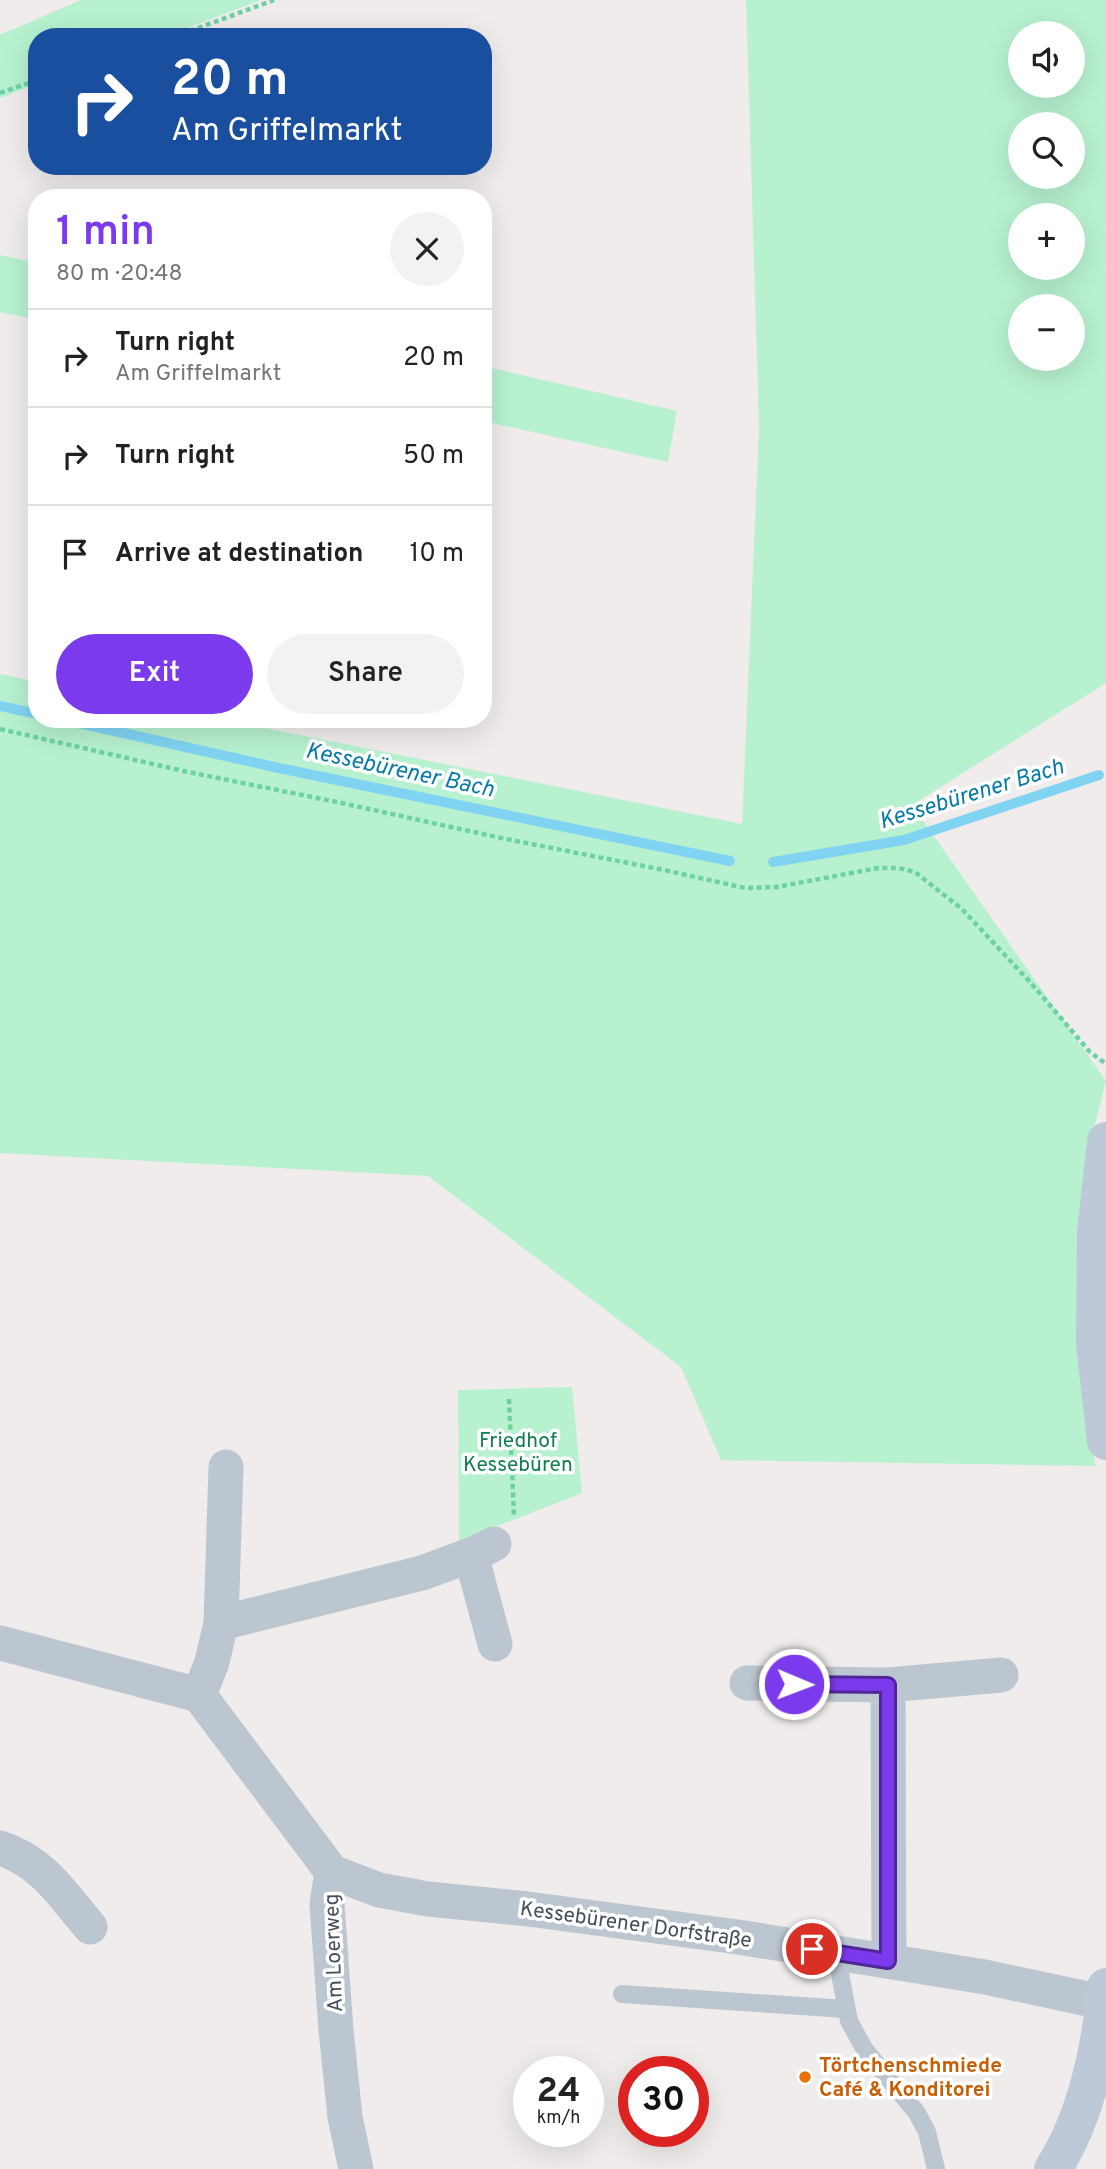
<!DOCTYPE html>
<meta charset="utf-8">
<style>
:root{--surface:#fff;--page:#f2f2f2;--text:#222;--muted:#767676;--line:#e0e0e0;--accent:#7c3aed}
body{margin:0;font-family:Overpass,sans-serif;background:var(--page);color:var(--text);height:100vh;display:flex;flex-direction:column;font-size:26px;white-space:nowrap}
*{box-sizing:border-box;margin:0}
p{font-size:23px;color:var(--muted)}
.icon{flex:none;width:38px;height:38px;fill:none;stroke:currentColor;stroke-width:2;stroke-linecap:round;stroke-linejoin:round}
.map{position:relative;flex:1;overflow:hidden}
.details{position:absolute;left:28px;top:189px;width:464px;height:539px;display:flex;flex-direction:column;background:var(--surface);border-radius:28px;box-shadow:0 7px 28px #0002}
.details>*{flex:none}
.hud{position:absolute;left:28px;top:28px;width:464px;height:147px;border-radius:28px;box-shadow:0 7px 28px #0002;background:#1a4fa0;color:#fff;overflow:hidden}
.buttons{position:absolute;left:1008px;top:21px;display:grid;gap:14px}
.buttons a{display:grid;place-items:center;width:77px;height:77px;border-radius:50%;background:var(--surface);box-shadow:0 7px 28px #0002;font-size:35px}
.speed{position:absolute;left:513px;top:2056px;display:flex;gap:14px;font-size:35px;font-weight:700;text-align:center}
.speed>*{display:grid;place-content:center;width:91px;height:91px;border-radius:50%;background:var(--surface);box-shadow:0 7px 28px #0002;line-height:1}
.speed small{font-size:18px;font-weight:400}
.speed .limit{border:10px solid #d22;background:#fff;color:#111}
.pin{position:absolute;display:grid;place-items:center;width:60px;height:60px;color:#fff;margin:-30px;border:4px solid #fff;border-radius:50%;box-shadow:0 2px 7px #0007}
.me{position:absolute;width:77px;margin:-38px;rotate:91deg;stroke-linejoin:round;filter:drop-shadow(0 0 5px #0008)}
.turn{display:flex;align-items:center;gap:24px;height:147px;padding:0 28px;font-size:32px}
.turn .icon{width:91px;height:91px;stroke-width:2.5}
.turn b{display:block;font-size:49px;line-height:60px}
.round{display:grid;place-items:center;flex:none;width:74px;height:74px;border-radius:37px;background:var(--page)}
.head{display:flex;align-items:center;justify-content:space-between;height:119px;padding:0 28px}
h1{font-size:42px;font-weight:600;line-height:52px;color:var(--accent)}
.action{display:flex;gap:14px;margin-top:auto;padding:14px 28px}
.action a{flex:1;height:80px;border-radius:42px;background:var(--accent);color:#fff;font-size:28px;font-weight:600;line-height:80px;text-align:center}
.action a+a{background:var(--page);color:var(--text)}
ul{padding:0;list-style:none}
li{display:flex;align-items:center;gap:21px;height:98px;padding:0 28px;border-top:2px solid var(--line)}
li div{flex:1}
li b{display:block;font-size:26px}
li em{font-style:normal}
.map>svg:first-child{display:block}
</style>
<div class="map">
<svg width="1106" height="2169" viewBox="0 0 1106 2169">
<rect width="100%" height="100%" fill="#f0ecec"/>
<path fill="#b7f1d0" fill-rule="evenodd" d="M81 0H261L163 37H37V84L0 98V35Z
M746 0H1106V683L912 805 1106 1081 1089 1148 1079 1341 1095 1466 721 1460 681 1367 428 1176 0 1153V674L37 682V719H221L742 824 759 427ZM1020 33H1073V86H1020ZM1020 124H1073V177H1020ZM1020 215H1073V268H1020ZM1020 306H1073V359H1020Z
M0 255 37 263V320L0 312Z
M483 366 677 411 668 462 483 421Z
M572 1387 582 1493 459 1541 458 1390Z"/>
<g fill="none" stroke-linecap="round" stroke-linejoin="round">
<path stroke="#81d4f1" stroke-width="10" d="M0 706 37 714
M61 719 274 767 730 861
M773 862 904 840 1099 775"/>
<path stroke="#6dd1a5" stroke-width="4.5" stroke-dasharray="5 3.5" stroke-linecap="butt" d="M174 37 274 0
M0 93 37 80
M0 729 188 772 337 802 501 838 664 870 745 888 777 887 878 868H899L915 872 962 909 1030 982 1090 1052 1106 1064
M509 1399 514 1517
M511 1447 534 1446"/>
<path stroke="#bcc6d0" stroke-width="18" d="M836 1953 849 2021 865 2050 917 2113 927 2132 936 2169
M622 1994 846 2009"/>
<path stroke="#bcc6d0" stroke-width="35" d="M471 1555 495 1644
M221 1623 422 1573 471 1555 494 1544
M0 1643 199 1695 332 1872 327 1904 336 2030 345 2117 356 2169
M747 1683 888 1685 1001 1675
M888 1685 889 1961
M199 1695 212 1662 221 1623 226 1467
M0 1848C43 1862 62 1894 90 1927
M332 1872 379 1890 428 1899 528 1909 738 1937 985 1977 1106 2003"/>
<path stroke="#bec9d7" stroke-width="38" d="M1106 1141 1096 1232 1095 1344 1106 1441
M1053 2169C1086 2118 1101 2047 1106 1987"/>
</g>
<g fill="none" stroke-linecap="round" stroke-linejoin="round">
<g stroke="#51269a" stroke-width="18">
<path id="route" d="M794 1684 888 1685V1961L812 1949"/>
</g>
<use href="#route" stroke="#7c3aed" stroke-width="12"/>
</g>
<circle fill="#e8710a" stroke="#fff" stroke-width="2.5" cx="805" cy="2077" r="7"/>
<g text-anchor="middle" stroke-width="7" stroke-linejoin="round" paint-order="stroke">
<g font-size="21" fill="#11804e" stroke="#fff">
<text x="518" y="1447">Friedhof<tspan x="518" dy="24">Kessebüren</tspan></text>
</g>
<g font-size="21" fill="#444f5b" stroke="#fff">
<text transform="translate(636 1924) rotate(8)" y="7">Kessebürener Dorfstraße</text>
<text transform="translate(333 1953) rotate(-92)" y="7">Am Loerweg</text>
</g>
<g font-size="21" font-weight="bold" fill="#c56008" stroke="#fff" text-anchor="start">
<text x="819" y="2072">Törtchenschmiede<tspan x="819" dy="24">Café &amp; Konditorei</tspan></text>
</g>
<g font-size="23" font-style="italic" fill="#057ba6" stroke="#fff">
<text transform="translate(400 769) rotate(12)" y="8">Kessebürener Bach</text>
<text transform="translate(971 793) rotate(-17)" y="8">Kessebürener Bach</text>
</g>
</g>
</svg>
<div class="buttons">
<a><svg class="icon" aria-label="sound" viewBox="0 0 24 24"><path d="M4 9h4l5-4v14l-5-4H4zM17 9q2 3 0 6"/></svg></a>
<a><svg class="icon" aria-label="search" viewBox="0 0 24 24"><circle cx="10" cy="10" r="6"/><path d="M15 15l6 6"/></svg></a>
<a>+</a>
<a>−</a>
</div>
<div class="speed"><div>24<small>km/h</small></div><div class="limit">30</div></div>
<div class="pin" style="left:812px;top:1949px;background:#d93025"><svg class="icon" aria-label="arrive" viewBox="0 0 24 24"><path d="M6 21V4h12l-3 4 3 4H6"/></svg></div>
<svg class="me" style="left:794px;top:1684px" viewBox="-20 -20 40 40"><circle r="17" fill="#7c3aed" stroke="#fff" stroke-width="3"/><path d="M0-11L8 9 0 5-8 9z" fill="#fff"/></svg>
<div class="hud">
<div class="turn"><svg class="icon" aria-label="right" viewBox="0 0 24 24"><path d="M7 20v-9h11M14 6l5 5-5 5"/></svg><div><b>20 m</b>Am Griffelmarkt</div></div>
</div>
<section class="details">
<div class="head"><div><h1>1 min</h1><p>80 m · 20:48</p></div><a class="round"><svg class="icon" aria-label="close" viewBox="0 0 24 24"><path d="M6 6l12 12M18 6L6 18"/></svg></a></div>
<ul>
<li><svg class="icon" aria-label="right" viewBox="0 0 24 24"><path d="M7 20v-9h11M14 6l5 5-5 5"/></svg><div><b>Turn right</b><p>Am Griffelmarkt</p></div><em>20 m</em></li>
<li><svg class="icon" aria-label="right" viewBox="0 0 24 24"><path d="M7 20v-9h11M14 6l5 5-5 5"/></svg><div><b>Turn right</b></div><em>50 m</em></li>
<li><svg class="icon" aria-label="arrive" viewBox="0 0 24 24"><path d="M6 21V4h12l-3 4 3 4H6"/></svg><div><b>Arrive at destination</b></div><em>10 m</em></li>
</ul>
<div class="action"><a>Exit</a><a>Share</a></div>
</section>
</div>
